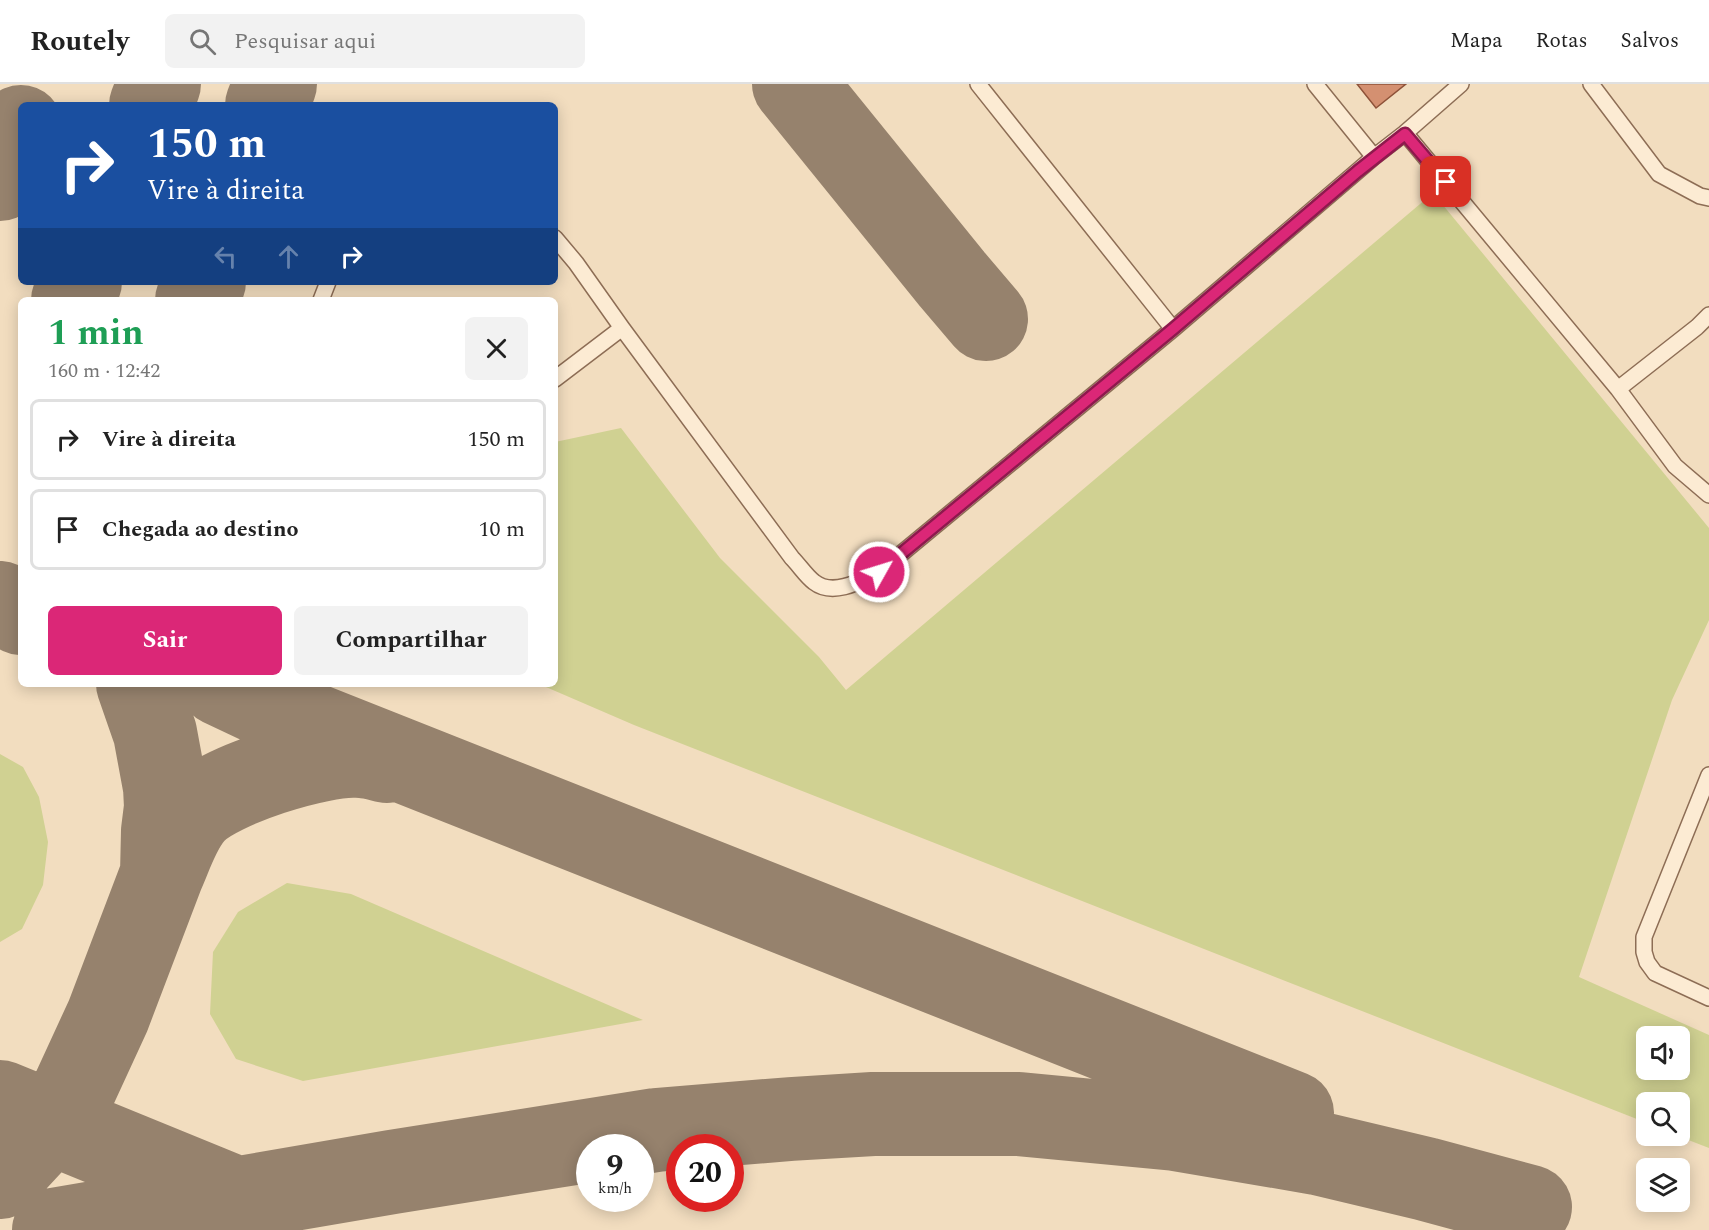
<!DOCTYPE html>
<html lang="pt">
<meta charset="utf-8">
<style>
:root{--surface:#fff;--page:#f2f2f2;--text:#222;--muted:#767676;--line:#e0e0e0;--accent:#db2777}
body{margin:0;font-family:Spectral,serif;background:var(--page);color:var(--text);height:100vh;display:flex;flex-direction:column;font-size:22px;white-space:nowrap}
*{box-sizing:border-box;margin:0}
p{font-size:20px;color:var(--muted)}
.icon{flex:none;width:33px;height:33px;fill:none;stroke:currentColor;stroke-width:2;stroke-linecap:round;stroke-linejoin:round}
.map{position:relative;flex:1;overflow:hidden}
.sheet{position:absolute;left:18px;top:213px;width:540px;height:390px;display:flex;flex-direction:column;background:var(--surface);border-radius:9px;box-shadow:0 3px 15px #0003}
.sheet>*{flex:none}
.hud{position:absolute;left:18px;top:18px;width:540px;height:183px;border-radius:9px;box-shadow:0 3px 15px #0003;background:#1a4fa0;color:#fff;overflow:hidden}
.tools{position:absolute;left:1636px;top:942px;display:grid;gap:12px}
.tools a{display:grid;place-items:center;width:54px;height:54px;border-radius:9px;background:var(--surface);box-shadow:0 3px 15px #0003;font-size:30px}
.speed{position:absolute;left:576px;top:1050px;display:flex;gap:12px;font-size:30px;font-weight:700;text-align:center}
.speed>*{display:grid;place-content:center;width:78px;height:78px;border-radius:50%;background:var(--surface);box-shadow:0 3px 15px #0003;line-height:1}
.speed small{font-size:15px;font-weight:400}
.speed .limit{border:9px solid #d22;background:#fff;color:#111}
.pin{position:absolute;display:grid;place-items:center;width:51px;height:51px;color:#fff;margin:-26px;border-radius:12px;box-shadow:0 3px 9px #0006}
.me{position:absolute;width:66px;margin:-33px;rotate:51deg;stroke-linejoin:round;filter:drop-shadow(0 0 4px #0008)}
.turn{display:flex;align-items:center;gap:21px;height:126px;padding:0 30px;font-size:27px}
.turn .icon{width:78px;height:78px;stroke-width:2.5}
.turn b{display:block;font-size:42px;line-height:51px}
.lanes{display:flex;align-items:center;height:57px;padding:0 30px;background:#0003;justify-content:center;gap:30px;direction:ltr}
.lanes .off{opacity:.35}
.round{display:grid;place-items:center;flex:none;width:63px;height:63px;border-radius:9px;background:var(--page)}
.headline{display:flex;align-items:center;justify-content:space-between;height:102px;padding:0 30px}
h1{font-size:36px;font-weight:700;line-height:45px;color:#1e9e55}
.cta{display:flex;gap:12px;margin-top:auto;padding:12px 30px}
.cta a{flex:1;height:69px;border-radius:9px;background:var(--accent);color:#fff;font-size:24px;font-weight:700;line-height:69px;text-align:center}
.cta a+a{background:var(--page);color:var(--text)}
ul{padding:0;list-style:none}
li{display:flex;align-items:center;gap:18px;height:81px;margin:0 12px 9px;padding:0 18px;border:3px solid var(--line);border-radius:9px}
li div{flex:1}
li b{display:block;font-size:22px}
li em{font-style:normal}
header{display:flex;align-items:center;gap:36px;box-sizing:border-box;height:84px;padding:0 30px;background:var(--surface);border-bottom:2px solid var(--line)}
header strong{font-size:28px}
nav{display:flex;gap:33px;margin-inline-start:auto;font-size:21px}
.search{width:420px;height:54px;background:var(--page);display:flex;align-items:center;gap:15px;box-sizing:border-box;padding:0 21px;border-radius:9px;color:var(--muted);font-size:22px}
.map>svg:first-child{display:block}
</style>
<header>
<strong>Routely</strong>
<div class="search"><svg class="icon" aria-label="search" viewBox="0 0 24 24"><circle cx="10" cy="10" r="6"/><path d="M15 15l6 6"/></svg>Pesquisar aqui</div>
<nav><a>Mapa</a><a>Rotas</a><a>Salvos</a></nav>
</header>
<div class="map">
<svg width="1709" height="1146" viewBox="0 0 1709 1146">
<rect width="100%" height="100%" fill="#f2ddbf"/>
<path fill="#d0d192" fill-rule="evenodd" d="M1433 109 1709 444V536L1672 616 1579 893 1709 951V1064L1678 1052H1680V1018H1647V1039L634 641 539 600H555V358L621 344 720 474 819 573 846 606ZM1647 952H1680V986H1647Z
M0 670 23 683 39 713 48 758 43 801 22 845 0 858Z
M287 799 351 810 643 936 303 997 236 975 210 930 213 868 238 828Z"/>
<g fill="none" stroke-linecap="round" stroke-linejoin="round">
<path stroke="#96826d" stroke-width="84" d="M794 0 952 195 986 235
M151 21 159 0
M267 21 275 0
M0 95 21 43
M73 216 80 198
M197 216 204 198
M0 519 21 529
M221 600 280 628 1292 1029
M162 790C171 770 178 746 193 729 218 701 322 669 359 672 368 672 378 675 387 677
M0 1018 240 1116
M0 1093 51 1038 73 1008 108 932 162 790 163 747 166 723 165 703 155 649 138 600
M54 1146 392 1088 656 1046 791 1035 873 1030H1019L1176 1045 1317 1069 1426 1095 1530 1123"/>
</g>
<path fill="#d49071" stroke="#8e5239" stroke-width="1.5" d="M1357 0H1406L1376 24Z"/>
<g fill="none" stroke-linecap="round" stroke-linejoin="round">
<g stroke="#8d6d55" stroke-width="18">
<path id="lane" d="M978 0 1173 245
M1591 0 1659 90 1700 112 1709 114
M1405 49 1618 305 1675 382 1709 411
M1374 73 1405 49 1461 0
M555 154 576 179 622 244 792 474C799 481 806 492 814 498 833 513 861 497 879 488L1173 245 1374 73 1315 0
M321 216 328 198
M555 295 622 244
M1618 305 1697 243 1709 231
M1709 691 1644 853V868L1647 878 1655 889 1709 914"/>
</g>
<use href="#lane" stroke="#fcebd3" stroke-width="15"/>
</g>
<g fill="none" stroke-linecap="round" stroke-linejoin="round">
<g stroke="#8e194d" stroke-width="15">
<path id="route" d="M879 488 1173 245 1358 87 1405 50 1446 98"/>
</g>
<use href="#route" stroke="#db2777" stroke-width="10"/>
</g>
</svg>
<div class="tools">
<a><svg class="icon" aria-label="sound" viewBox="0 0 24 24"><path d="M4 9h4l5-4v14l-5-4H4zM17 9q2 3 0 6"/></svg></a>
<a><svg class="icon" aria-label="search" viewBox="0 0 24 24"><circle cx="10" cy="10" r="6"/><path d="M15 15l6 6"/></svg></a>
<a><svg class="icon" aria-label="layers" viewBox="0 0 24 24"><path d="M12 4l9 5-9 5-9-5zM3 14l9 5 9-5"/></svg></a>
</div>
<div class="speed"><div>9<small>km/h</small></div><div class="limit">20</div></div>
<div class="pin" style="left:1446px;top:98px;background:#d93025"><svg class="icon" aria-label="arrive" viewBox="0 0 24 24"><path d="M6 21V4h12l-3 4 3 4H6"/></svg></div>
<svg class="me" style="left:879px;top:488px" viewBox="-20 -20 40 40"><circle r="17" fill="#db2777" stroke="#fff" stroke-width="3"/><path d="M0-11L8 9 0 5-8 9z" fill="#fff"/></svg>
<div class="hud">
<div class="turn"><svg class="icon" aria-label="right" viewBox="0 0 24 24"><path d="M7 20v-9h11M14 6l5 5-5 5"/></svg><div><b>150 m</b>Vire à direita</div></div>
<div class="lanes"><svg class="icon off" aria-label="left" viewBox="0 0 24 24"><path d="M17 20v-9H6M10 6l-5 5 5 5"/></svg><svg class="icon off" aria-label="ahead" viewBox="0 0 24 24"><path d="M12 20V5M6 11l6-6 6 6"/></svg><svg class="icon" aria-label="right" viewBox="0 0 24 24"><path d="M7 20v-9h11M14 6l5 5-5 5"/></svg></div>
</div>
<section class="sheet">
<div class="headline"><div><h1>1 min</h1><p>160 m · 12:42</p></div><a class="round"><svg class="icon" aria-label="close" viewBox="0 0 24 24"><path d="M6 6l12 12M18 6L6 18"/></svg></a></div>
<ul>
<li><svg class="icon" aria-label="right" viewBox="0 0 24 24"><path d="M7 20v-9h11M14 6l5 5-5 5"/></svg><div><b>Vire à direita</b></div><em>150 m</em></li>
<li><svg class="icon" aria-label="arrive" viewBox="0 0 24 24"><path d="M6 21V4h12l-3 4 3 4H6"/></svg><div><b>Chegada ao destino</b></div><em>10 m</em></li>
</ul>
<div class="cta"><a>Sair</a><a>Compartilhar</a></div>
</section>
</div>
